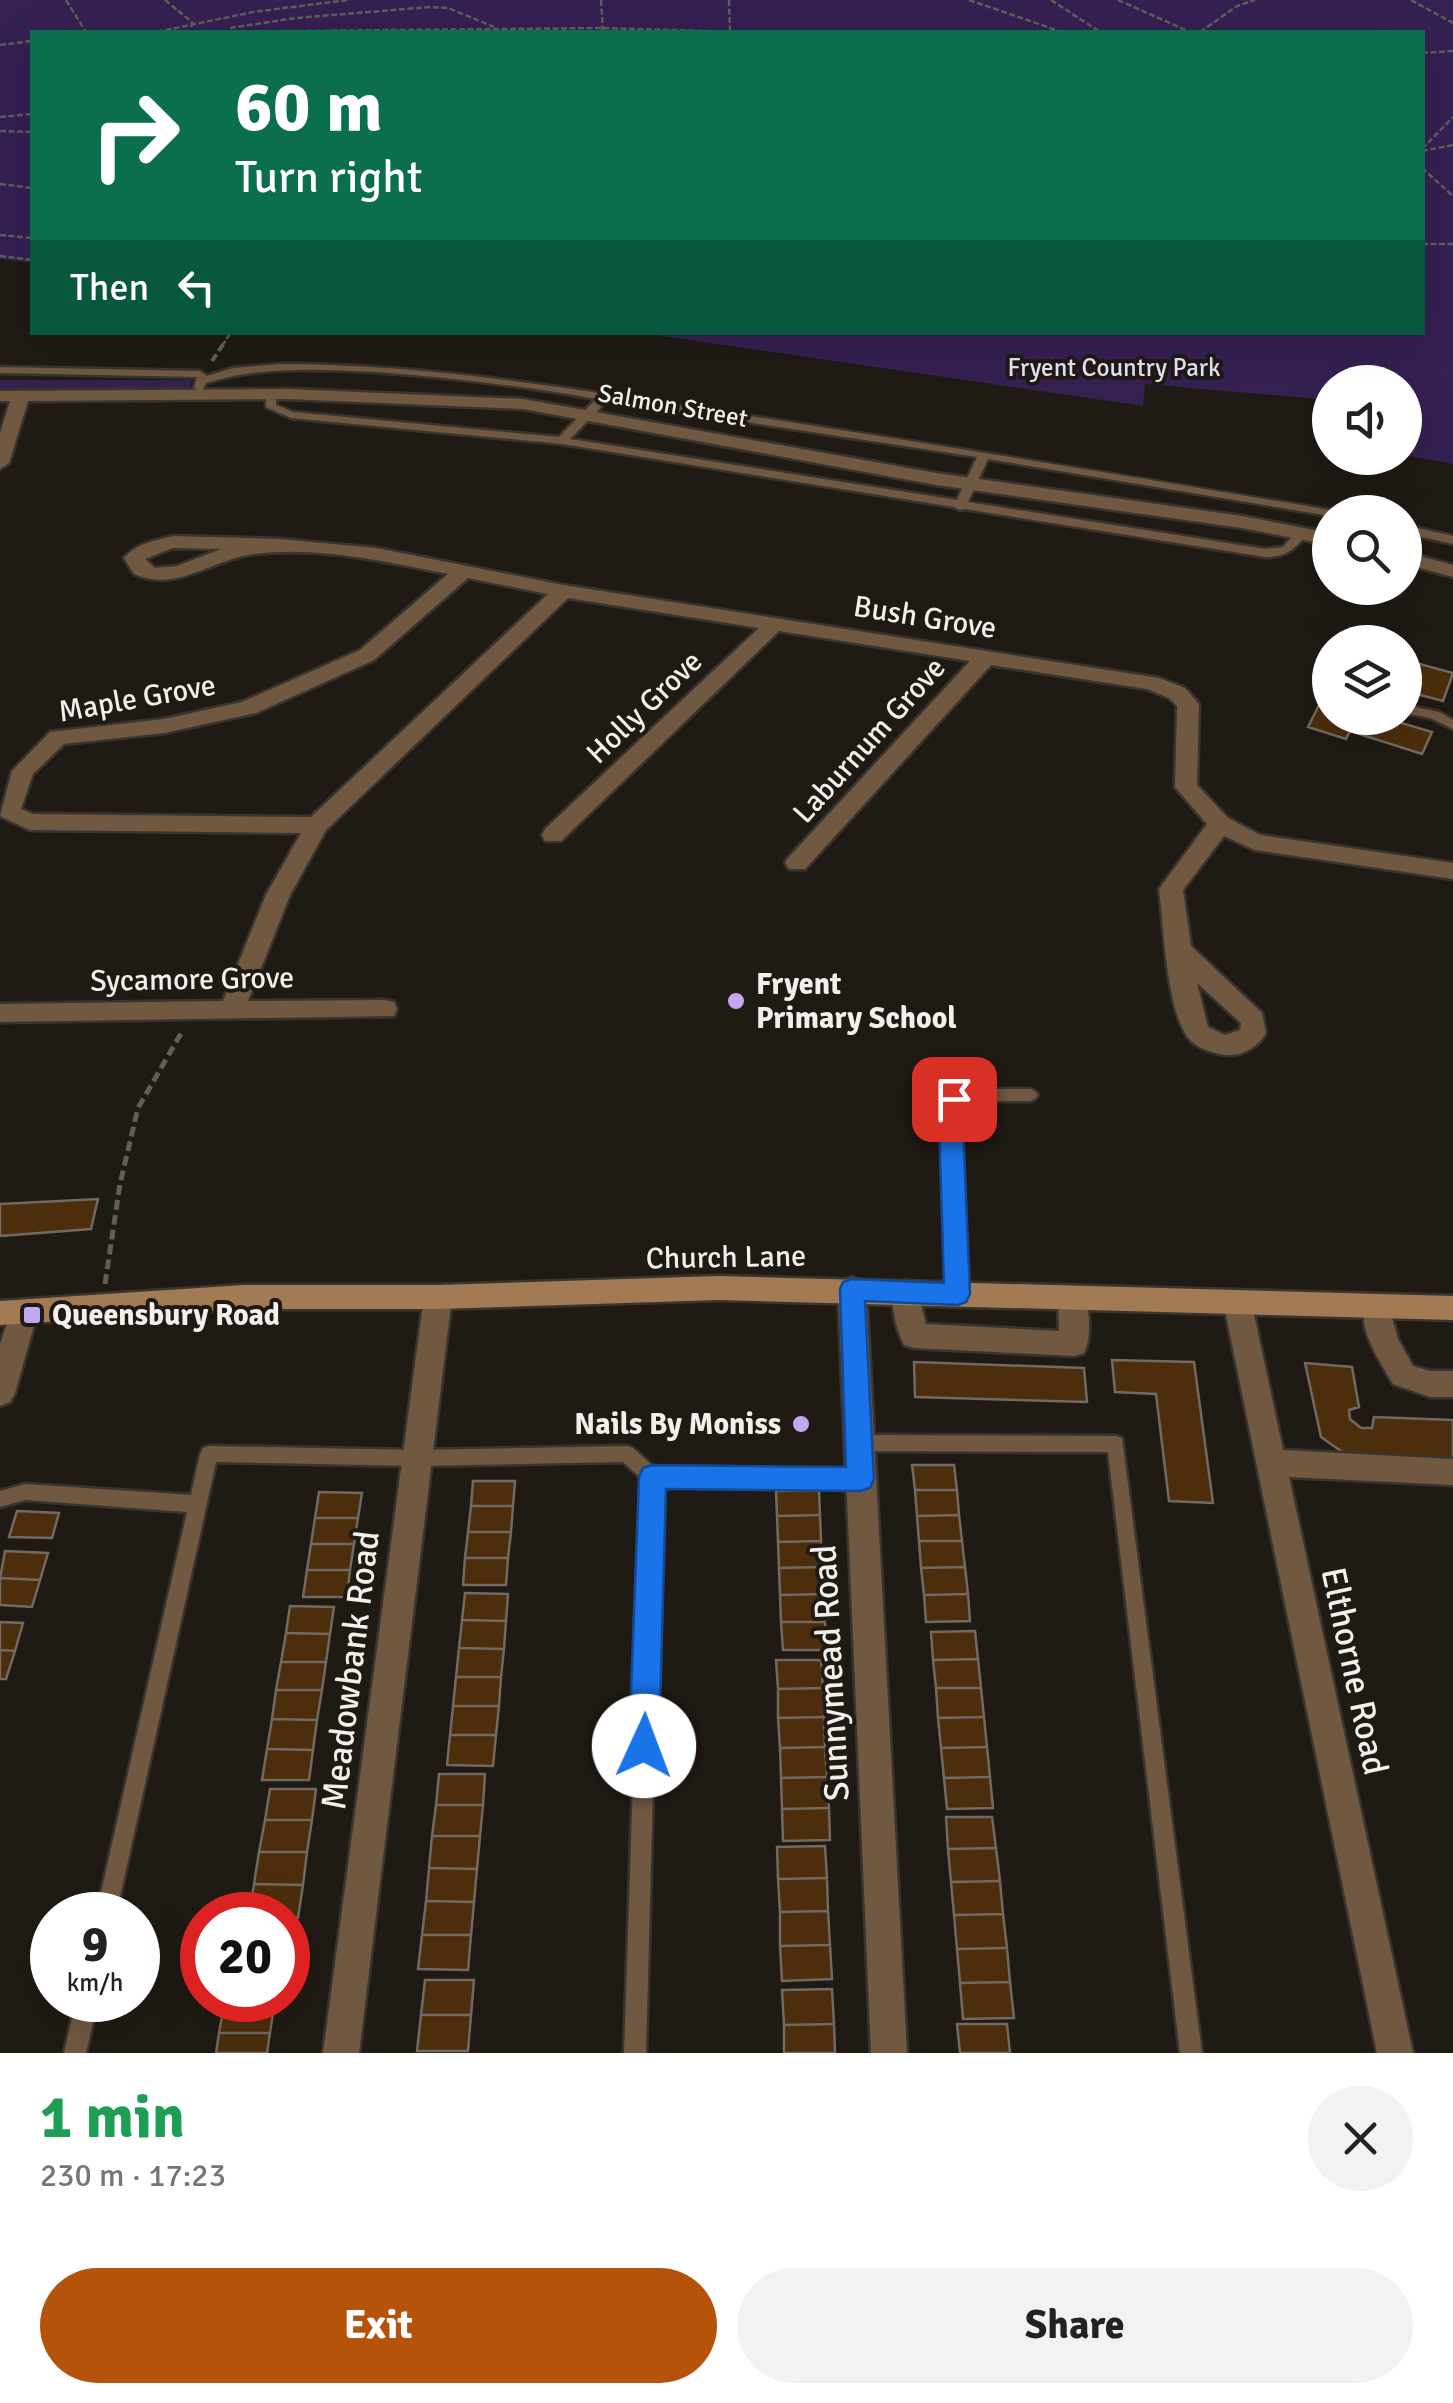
<!DOCTYPE html>
<meta charset="utf-8">
<style>
:root{--surface:#fff;--page:#f2f2f2;--text:#222;--muted:#767676;--accent:#b45309}
body{margin:0;font-family:Signika,sans-serif;background:var(--page);color:var(--text);height:100vh;display:flex;flex-direction:column;font-size:38px;white-space:nowrap}
*{box-sizing:border-box;margin:0}
p{font-size:32px;color:var(--muted)}
.icon{flex:none;width:55px;height:55px;fill:none;stroke:currentColor;stroke-width:2;stroke-linecap:round;stroke-linejoin:round}
.map{position:relative;height:2053px;overflow:hidden}
.drawer{display:flex;flex-direction:column;background:var(--surface);flex:1}
.drawer>*{flex:none}
.top-card{position:absolute;left:30px;top:30px;width:1395px;height:305px;border-radius:0px;box-shadow:0 10px 40px #0002;background:#0b6e4f;color:#fff;overflow:hidden}
.buttons{position:absolute;left:1312px;top:365px;display:grid;gap:20px}
.buttons a{display:grid;place-items:center;width:110px;height:110px;border-radius:50%;background:var(--surface);box-shadow:0 10px 40px #0002;font-size:50px}
.speed{position:absolute;left:30px;top:1892px;display:flex;gap:20px;font-size:50px;font-weight:700;text-align:center}
.speed>*{display:grid;place-content:center;width:130px;height:130px;border-radius:50%;background:var(--surface);box-shadow:0 10px 40px #0002;line-height:1}
.speed small{font-size:25px;font-weight:400}
.speed .limit{border:15px solid #d22;background:#fff;color:#111}
.pin{position:absolute;display:grid;place-items:center;width:85px;height:85px;color:#fff;margin:-42px;border-radius:20px;box-shadow:0 5px 15px #0006}
.me{position:absolute;width:110px;margin:-55px;rotate:2deg;stroke-linejoin:round;filter:drop-shadow(0 0 8px #0008)}
.turn{display:flex;align-items:center;gap:35px;height:210px;padding:0 40px;font-size:45px}
.turn .icon{width:130px;height:130px;stroke-width:2.5}
.turn b{display:block;font-size:70px;line-height:85px}
.then{display:flex;align-items:center;height:95px;padding:0 40px;background:#0003;gap:20px;font-size:38px}
.round{display:grid;place-items:center;flex:none;width:105px;height:105px;border-radius:52px;background:var(--page)}
.headline{display:flex;align-items:center;justify-content:space-between;height:170px;padding:0 40px}
h1{font-size:60px;font-weight:700;line-height:75px;color:#1e9e55}
.cta{display:flex;gap:20px;margin-top:auto;padding:20px 40px}
.cta a{flex:1;height:115px;border-radius:60px;background:var(--accent);color:#fff;font-size:40px;font-weight:700;line-height:115px;text-align:center}
.cta a+a{background:var(--page);color:var(--text)}
.map>svg:first-child{display:block}
</style>
<div class="map">
<svg width="1453" height="2053" viewBox="0 0 1453 2053">
<rect width="100%" height="100%" fill="#201a14"/>
<path fill="#352052" d="M0 0H1453V464L1405 455V382H1330V400L1145 384 1143 406 642 333 1422 332V32H32V263L0 259Z
M0 380H192L189 388 164 391 0 392Z"/>
<path fill="#4c2e0d" stroke="#716962" stroke-width="2.5" d="M1405 660 1453 673 1443 701 1405 691Z
M1323 697 1330 700V718H1385L1432 732 1422 754 1350 731 1346 739 1308 727Z
M98 1199 91 1229 0 1236V1204Z
M1112 1360 1194 1362 1213 1503 1169 1501 1156 1394 1115 1392Z
M914 1362 1084 1368 1087 1402 915 1397Z
M1305 1363 1352 1367 1359 1407 1349 1410 1350 1419 1361 1428H1372L1374 1417 1453 1420V1459L1348 1456 1321 1437Z
M912 1465H954L957 1490H915Z
M473 1481H515L513 1506H471Z
M819 1490 820 1515 777 1516 776 1491Z
M915 1490H957L959 1515 917 1516Z
M319 1492 362 1493 358 1518H315Z
M471 1506H513L511 1532H468Z
M17 1511 59 1513 52 1538 9 1537Z
M820 1515 821 1541 778 1542 777 1516Z
M959 1515 962 1541H919L917 1516Z
M315 1518H358L354 1544H311Z
M468 1532H511L508 1558H465Z
M821 1541 822 1567 779 1568 778 1542Z
M919 1541H962L965 1567 921 1568Z
M311 1544H354L350 1570H307Z
M5 1551 48 1553 40 1580 0 1578Z
M465 1558H508L506 1585H463Z
M822 1567 824 1594 780 1595 779 1568Z
M965 1567 968 1594 924 1595 921 1568Z
M307 1570H350L347 1597H303Z
M0 1578 40 1580 32 1607 0 1605Z
M465 1593 508 1594 506 1621 462 1620Z
M824 1594 825 1622H781L780 1595Z
M968 1594 970 1621 926 1622 924 1595Z
M290 1606 334 1607 330 1634 286 1633Z
M462 1620 506 1621 504 1649 459 1648Z
M0 1622 23 1623 15 1651 0 1650Z
M781 1622H825L827 1650H783Z
M975 1631 978 1659 933 1660 931 1632Z
M286 1633 330 1634 326 1662H281Z
M459 1648 504 1649 501 1677H456Z
M0 1650 15 1651 6 1679H0Z
M978 1659 981 1688H936L933 1660Z
M776 1660H821L823 1688 778 1689Z
M281 1662H326L322 1690H276Z
M456 1677H501L499 1706H453Z
M823 1688 824 1717 778 1718V1689Z
M936 1688H981L984 1717 938 1718Z
M276 1690H322L317 1720 272 1719Z
M453 1706H499L496 1735H450Z
M824 1717 825 1747 780 1748 778 1718Z
M984 1717 987 1747 941 1748 938 1718Z
M272 1719 317 1720 313 1750 267 1749Z
M450 1735H496L493 1766 447 1765Z
M825 1747 827 1777 781 1778 780 1748Z
M987 1747 990 1777 944 1778 941 1748Z
M267 1749 313 1750 309 1780H262Z
M439 1774H485L483 1805H436Z
M827 1777 829 1808 782 1809 781 1778Z
M990 1777 993 1808 947 1809 944 1778Z
M270 1789H316L312 1820H265Z
M436 1805H483L480 1836H432Z
M829 1808 830 1840 783 1841 782 1809Z
M946 1817H992L996 1848 948 1849Z
M265 1820H312L307 1852H259Z
M432 1836H480L477 1869 429 1868Z
M825 1846 827 1878 778 1879 777 1847Z
M996 1848 1000 1881 951 1882 948 1849Z
M259 1852H307L303 1885 254 1884Z
M429 1868 477 1869 474 1902 426 1901Z
M827 1878 828 1911 780 1912 778 1879Z
M1000 1881 1003 1914 954 1915 951 1882Z
M254 1884 303 1885 298 1918 249 1915Z
M426 1901 474 1902 471 1935H422Z
M828 1911 830 1945 780 1946V1912Z
M1003 1914 1007 1948 957 1949 954 1915Z
M422 1935H471L468 1970 418 1969Z
M830 1945 832 1979 782 1981 780 1946Z
M1007 1948 1010 1982 960 1983 957 1949Z
M425 1980H474L471 2015H421Z
M1010 1982 1014 2018 963 2019 960 1983Z
M832 1989 834 2024 784 2025 782 1990Z
M225 2000H275L270 2033H219Z
M421 2015H471L468 2051H417Z
M834 2024 835 2053H784V2025Z
M957 2024H1007L1010 2053H960Z
M219 2033H270L267 2053H216Z"/>
<g fill="none" stroke-linecap="round" stroke-linejoin="round">
<g stroke="#39342e" stroke-width="5">
<path id="lane" d="M279 364C432 364 580 390 731 413 931 444 1130 476 1330 510L1335 512H1330V516L988 459 968 502 1265 549 1283 547 1298 530 1302 528 1308 532C1296 549 1287 557 1265 557L965 509 960 510 954 507 562 444 291 418 266 407V394L271 391 276 394V405L293 412 559 437 596 399C523 386 448 377 374 372 317 369 261 366 206 383L203 390 199 391 194 388 197 377 0 373V367L200 371 207 376 233 368ZM607 401 977 457 957 500 570 439Z
M1405 525 1453 536V544L1405 533Z
M1405 705 1439 712 1453 720V729L1430 718 1405 713Z
M958 1089H1030L1035 1091 1038 1095 1035 1099 1030 1101H961L959 1124 966 1294 964 1299 958 1301 952 1299 950 1294 943 1124C945 1110 943 1094 958 1089Z
M859 1435 1116 1436 1122 1438 1202 2053H1180L1108 1452 859 1451 853 1449 850 1443 853 1437Z
M209 1446 418 1450 627 1446 633 1448 656 1469 861 1471 867 1473 870 1479 867 1485 861 1487 661 1485 646 2053H624L643 1480 623 1462 418 1466 216 1462 116 1915H96L187 1512 25 1500 0 1507V1491L25 1484 191 1495 200 1454 203 1448Z
M76 2000H98L86 2053H64Z"/>
</g>
<g stroke="#39342e" stroke-width="5">
<path id="street" d="M287 389 523 399 936 473 1242 516 1330 533V545L1242 528 936 485 523 409 287 399 28 401 9 463 0 469V433L10 401H0V391Z
M173 536 279 539 376 548 563 585 1159 678 1185 688 1199 704 1197 785 1228 818 1260 835 1453 863V879L1255 850 1224 836 1183 890 1191 946 1262 1013 1266 1033C1258 1047 1243 1056 1227 1055 1216 1054 1199 1049 1191 1041 1166 1015 1164 925 1159 889L1207 824 1175 787 1177 706 1169 698 1147 689 991 665 805 869H789L785 863 789 857 970 661 779 631 561 841H545L542 835 545 829 759 628 568 598 326 830 290 895 248 1001 385 1000 394 1002 397 1009 394 1016 0 1022V1004L223 1001 266 895 301 833 30 830 0 816 12 771 50 732 164 719 242 702 360 650 448 574C386 562 318 546 254 554 212 559 177 593 134 574L124 558C137 543 154 541 173 536ZM173 548 221 549 177 566 155 568 145 559ZM468 578 548 594 311 817 33 814 21 809 33 774 64 744 164 733 256 713 374 660ZM1197 983 1241 1023 1240 1030 1225 1035 1208 1027Z
M1405 552 1453 565V577L1405 564Z
M852 1277 862 1281 866 1289 907 2053H871L838 1289 842 1281Z
M906 1280 916 1284 926 1324 1059 1331 1058 1299 1062 1291 1072 1287 1082 1291C1090 1306 1092 1337 1084 1353L1074 1356 914 1348 904 1345C896 1329 888 1299 896 1284Z
M438 1285 448 1289 452 1297 359 2053H323L424 1297 428 1289Z
M1238 1293 1248 1297 1252 1305 1283 1450 1453 1459V1485L1289 1477 1413 2053H1377L1224 1305 1228 1297Z
M1377 1295 1387 1299 1398 1339 1413 1366 1430 1371H1453V1397H1430L1393 1384C1380 1361 1354 1325 1367 1299Z
M24 1299 34 1303 38 1311 15 1393 10 1402 0 1406V1344L14 1303Z"/>
</g>
<g stroke="#39342e" stroke-width="5">
<path id="secondary" d="M719 1276 1453 1296V1320L719 1300 438 1309H244L0 1325V1301L244 1285H438Z"/>
</g>
<path stroke="#625d58" stroke-width="2.5" stroke-dasharray="6 2.5" stroke-linecap="butt" d="M66 0 86 32
M165 0 192 22 191 29
M601 0 603 32
M729 0 730 32
M969 0 1062 32
M1051 0 1100 32
M1118 0 1190 32
M1411 0 1453 23
M230 28 296 18 430 7 448 8 494 27
M157 32 253 12 348 0
M187 32 604 28 741 32
M1200 32 1237 6 1255 0
M0 45 32 41
M1422 53 1453 51
M0 117 32 114
M0 131 32 132
M1422 149 1453 117
M1422 151 1453 145
M1422 168 1453 196
M0 184 32 188
M0 235 32 238
M1422 244H1453
M0 256 32 260
M222 346 231 332"/>
<path stroke="#625d58" stroke-width="4" stroke-dasharray="8 4" stroke-linecap="butt" d="M212 361 224 343"/>
<path stroke="#625d58" stroke-width="5" stroke-dasharray="10 5" stroke-linecap="butt" d="M105 1284 120 1184 138 1108 183 1030"/>
<use href="#lane" fill="#715841" fill-rule="evenodd"/>
<use href="#street" fill="#715841" fill-rule="evenodd"/>
<use href="#secondary" fill="#a27b55" fill-rule="evenodd"/>
</g>
<path fill="#1a73e8" stroke="#114b97" stroke-width="2.5" d="M954 1090 966 1099 963 1124 970 1294 966 1302 958 1305 865 1301 874 1479 870 1488 860 1491 666 1489 659 1746 655 1756 644 1761 634 1756 629 1746 639 1477 643 1468 652 1465 846 1467 840 1289 843 1282 852 1279 944 1283 939 1124 942 1099Z"/>
<g fill="#c2a7f2" stroke="#201a14" stroke-width="4">
<circle cx="736" cy="1001" r="10"/>
<rect x="22" y="1305" width="20" height="20" rx="5"/>
<circle cx="801" cy="1424" r="10"/>
</g>
<g text-anchor="middle" stroke-width="8" stroke-linejoin="round" paint-order="stroke">
<g font-size="25" fill="#e6e0f4" stroke="#201a14">
<text x="1114" y="376">Fryent Country Park</text>
</g>
<g font-size="25" fill="#f3efeb" stroke="#201a14">
<text transform="translate(673 405) rotate(10)" y="9">Salmon Street</text>
</g>
<g font-size="30" fill="#f3efeb" stroke="#201a14">
<text transform="translate(925 617) rotate(9)" y="10">Bush Grove</text>
<text transform="translate(137 698) rotate(-10)" y="10">Maple Grove</text>
<text transform="translate(644 707) rotate(-44)" y="10">Holly Grove</text>
<text transform="translate(869 740) rotate(-48)" y="10">Laburnum Grove</text>
<text transform="translate(192 979) rotate(-1)" y="10">Sycamore Grove</text>
<text transform="translate(726 1257) rotate(-1)" y="10">Church Lane</text>
</g>
<g font-size="30" font-weight="bold" fill="#f3efeb" stroke="#201a14" text-anchor="start">
<text x="756" y="994">Fryent<tspan x="756" dy="34">Primary School</tspan></text>
<text x="52" y="1325">Queensbury Road</text>
<text x="781" y="1434" text-anchor="end">Nails By Moniss</text>
</g>
<g font-size="35" fill="#f3efeb" stroke="#201a14">
<text transform="translate(350 1670) rotate(-83)" y="12">Meadowbank Road</text>
<text transform="translate(1355 1671) rotate(78)" y="12">Elthorne Road</text>
<text transform="translate(830 1673) rotate(-93)" y="12">Sunnymead Road</text>
</g>
</g>
</svg>
<div class="buttons">
<a><svg class="icon" aria-label="sound" viewBox="0 0 24 24"><path d="M4 9h4l5-4v14l-5-4H4zM17 9q2 3 0 6"/></svg></a>
<a><svg class="icon" aria-label="search" viewBox="0 0 24 24"><circle cx="10" cy="10" r="6"/><path d="M15 15l6 6"/></svg></a>
<a><svg class="icon" aria-label="layers" viewBox="0 0 24 24"><path d="M12 4l9 5-9 5-9-5zM3 14l9 5 9-5"/></svg></a>
</div>
<div class="speed"><div>9<small>km/h</small></div><div class="limit">20</div></div>
<div class="pin" style="left:954px;top:1099px;background:#d93025"><svg class="icon" aria-label="arrive" viewBox="0 0 24 24"><path d="M6 21V4h12l-3 4 3 4H6"/></svg></div>
<svg class="me" style="left:644px;top:1746px" viewBox="-20 -20 40 40"><circle r="19" fill="#fff"/><path d="M0-13L10 11 0 6-10 11z" fill="#1a73e8"/></svg>
<div class="top-card">
<div class="turn"><svg class="icon" aria-label="right" viewBox="0 0 24 24"><path d="M7 20v-9h11M14 6l5 5-5 5"/></svg><div><b>60 m</b>Turn right</div></div>
<div class="then">Then<svg class="icon" aria-label="left" viewBox="0 0 24 24"><path d="M17 20v-9H6M10 6l-5 5 5 5"/></svg></div>
</div>
</div>
<section class="drawer">
<div class="headline"><div><h1>1 min</h1><p>230 m · 17:23</p></div><a class="round"><svg class="icon" aria-label="close" viewBox="0 0 24 24"><path d="M6 6l12 12M18 6L6 18"/></svg></a></div>
<div class="cta"><a>Exit</a><a>Share</a></div>
</section>
